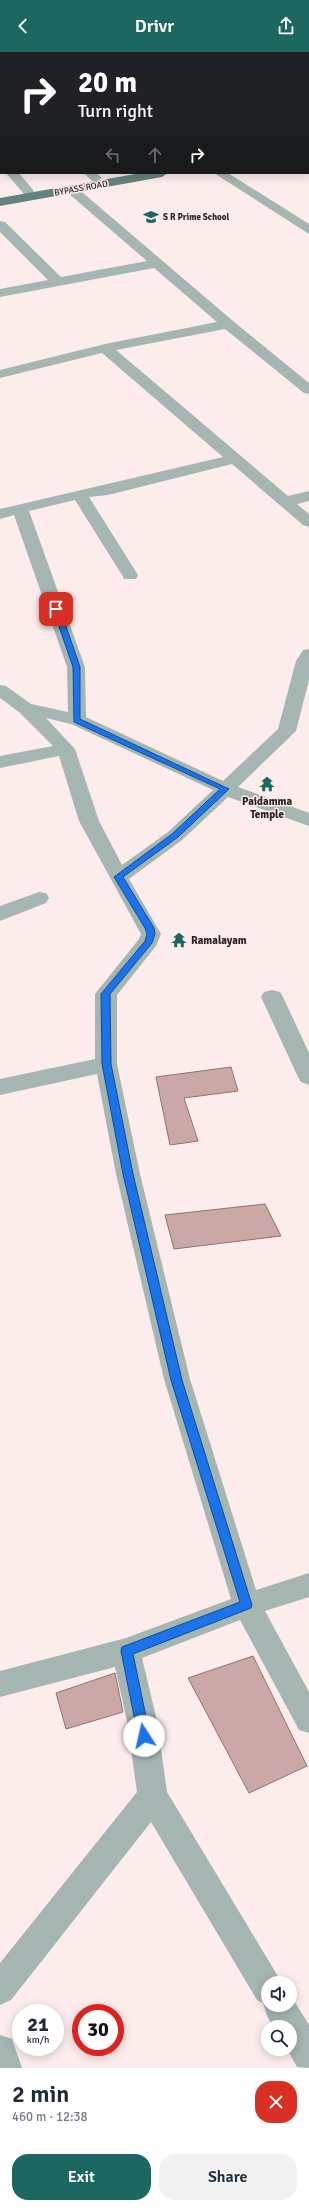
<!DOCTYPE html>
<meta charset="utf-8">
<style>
:root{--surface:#fff;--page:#f2f2f3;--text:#1f2937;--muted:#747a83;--accent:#1c675f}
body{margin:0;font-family:Signika,sans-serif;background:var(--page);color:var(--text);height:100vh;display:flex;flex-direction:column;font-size:15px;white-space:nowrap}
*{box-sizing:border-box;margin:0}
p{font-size:13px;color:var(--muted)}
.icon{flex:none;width:22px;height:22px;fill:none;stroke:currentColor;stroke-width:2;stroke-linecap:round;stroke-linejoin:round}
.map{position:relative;height:2016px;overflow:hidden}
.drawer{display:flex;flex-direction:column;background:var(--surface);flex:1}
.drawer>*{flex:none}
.hud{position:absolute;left:0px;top:0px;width:309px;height:122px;box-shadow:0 2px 10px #0003;background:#202124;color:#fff;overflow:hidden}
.fabs{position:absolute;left:261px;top:1924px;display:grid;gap:8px}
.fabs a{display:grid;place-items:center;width:36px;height:36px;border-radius:50%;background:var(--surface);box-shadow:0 2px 10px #0003;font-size:20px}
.speed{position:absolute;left:12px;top:1952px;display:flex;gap:8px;font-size:20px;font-weight:700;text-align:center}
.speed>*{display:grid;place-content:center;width:52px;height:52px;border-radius:50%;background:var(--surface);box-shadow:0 2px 10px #0003;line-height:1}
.speed small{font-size:10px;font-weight:400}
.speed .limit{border:6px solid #d22;background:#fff;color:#111}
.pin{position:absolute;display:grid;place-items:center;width:34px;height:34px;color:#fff;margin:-17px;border-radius:8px;box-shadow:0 2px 6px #0006}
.me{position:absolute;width:44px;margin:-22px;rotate:350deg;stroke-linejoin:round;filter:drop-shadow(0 0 3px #0008)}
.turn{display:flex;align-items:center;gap:14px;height:84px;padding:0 12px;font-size:18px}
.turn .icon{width:52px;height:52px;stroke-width:2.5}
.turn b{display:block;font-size:28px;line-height:34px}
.lanes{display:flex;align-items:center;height:38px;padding:0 12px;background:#0003;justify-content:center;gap:20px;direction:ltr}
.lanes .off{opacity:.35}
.round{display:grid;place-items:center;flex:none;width:42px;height:42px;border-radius:16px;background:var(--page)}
.summary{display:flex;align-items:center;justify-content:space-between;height:68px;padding:0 12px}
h1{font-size:24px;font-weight:600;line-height:30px}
.primary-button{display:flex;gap:8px;margin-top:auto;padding:8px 12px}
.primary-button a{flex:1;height:46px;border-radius:16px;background:var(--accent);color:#fff;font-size:16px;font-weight:600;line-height:46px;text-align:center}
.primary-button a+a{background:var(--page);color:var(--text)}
header{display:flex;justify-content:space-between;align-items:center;height:52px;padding:0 12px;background:var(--accent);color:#fff;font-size:18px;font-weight:600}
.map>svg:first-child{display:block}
</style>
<header><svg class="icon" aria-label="back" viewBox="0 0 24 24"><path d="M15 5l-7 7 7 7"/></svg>Drivr<svg class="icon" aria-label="share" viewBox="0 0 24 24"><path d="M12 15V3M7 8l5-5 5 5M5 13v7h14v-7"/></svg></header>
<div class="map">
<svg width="309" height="2016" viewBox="0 0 309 2016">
<rect width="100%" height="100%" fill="#fcedec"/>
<path fill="#caa8a5" stroke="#91726f" d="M231 1015 238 1039 184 1046 198 1089 170 1093 156 1025Z
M265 1152 281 1184 174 1197 165 1163Z
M253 1604 307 1714 249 1741 188 1626Z
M115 1621 123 1660 66 1677 56 1641Z"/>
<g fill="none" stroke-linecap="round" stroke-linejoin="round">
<path fill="#a5b5b2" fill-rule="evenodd" d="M64 0H76V1H64Z
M281 0H293V1H281Z
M308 8H309V15H308Z
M0 19H1V25H0Z
M0 52H1V59H0Z
M308 58H309V65H308Z
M6 121H19L34 139 32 142H24Z
M84 121H97L102 126 96 130 92 129Z
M214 121H228L309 172V182Z
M72 134 76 135 233 269 309 331V342L304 341 225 277 116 298 288 444 309 439V449L297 452 309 462V475L303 473 232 412 108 443 89 445 138 523 136 527H124L122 523 75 448 29 459 85 615 86 665 223 729 278 677 296 609 303 598 309 597V628L296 679 238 735 309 761V774L228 745 182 788 129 827 161 882 156 894 117 943V1012L140 1122 190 1327 256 1538 309 1521V1545L265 1559 309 1640V1681L299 1678 240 1568 142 1606 157 1669 167 1740 279 1926 282 1931H268V1953H290V1942L309 1973V2016L297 2015 287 1997H290V1975H273L267 1964 263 1951 257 1948 151 1770 11 1948 0 1953V1911L137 1740 127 1669 115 1615 0 1645V1619L126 1586 231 1547 164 1327 116 1122 97 1022 0 1043V1027L95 1007V942L139 887 141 882 79 769 59 704 0 716V704L53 694 19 660 0 646V633L6 634 31 652 68 660 67 615 14 463 0 467V457L223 405 102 301 0 326V318L105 292 217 270 154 216 0 245V237L48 228 0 180V169L5 170 61 225 147 209 68 141 66 138 68 135ZM46 666 71 672 213 738 168 780 122 813 99 769 75 697Z
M39 840 46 841 49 846 46 851 0 869V854Z
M272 938 280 940 283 945 309 1001V1033L301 1030 298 1025 261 945 264 940Z
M0 1983 12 1987 22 2016H0Z"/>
<path fill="#65837e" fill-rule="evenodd" d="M308 81H309V89H308Z
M141 121H168L162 125 0 154V146Z"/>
</g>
<path fill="#1a73e8" stroke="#114b97" d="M56 555 60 557 80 615V667L229 737 178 785 123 825 154 876 155 882 152 891 110 942 111 1012 133 1122 182 1328 252 1553 251 1556 133 1602 150 1684 148 1688 144 1689 140 1688 138 1684 121 1599 122 1595 240 1550 171 1328 123 1122 102 1012 101 942 145 889 147 882 145 876 114 825 172 782 220 737 74 670 73 615 53 557Z"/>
<defs>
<g id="school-bare" transform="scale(1.2)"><path d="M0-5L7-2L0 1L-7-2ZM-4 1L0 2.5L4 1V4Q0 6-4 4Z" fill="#1c675f" stroke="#fcedec" stroke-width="2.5" paint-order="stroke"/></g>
<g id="temple-bare" transform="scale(1.2)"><path d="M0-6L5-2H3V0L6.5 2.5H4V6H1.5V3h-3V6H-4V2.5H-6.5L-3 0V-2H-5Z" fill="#1c675f" stroke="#fcedec" stroke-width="2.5" paint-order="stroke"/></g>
</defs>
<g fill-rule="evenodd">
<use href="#school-bare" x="151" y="165"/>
<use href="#temple-bare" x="267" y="732"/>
<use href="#temple-bare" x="179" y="888"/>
</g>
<g text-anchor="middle" stroke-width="3" stroke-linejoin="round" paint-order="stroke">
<g font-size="9" fill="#2d2020" stroke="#fcedec">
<text transform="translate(81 136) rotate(-10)" y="3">BYPASS ROAD</text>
</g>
<g font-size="9" font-weight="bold" fill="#2d2020" stroke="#fcedec" text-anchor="start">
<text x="163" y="168">S R Prime School</text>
</g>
<g font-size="11" font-weight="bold" fill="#2d2020" stroke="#fcedec">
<text x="267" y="753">Paidamma<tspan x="267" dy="13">Temple</tspan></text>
<text x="191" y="892" text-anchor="start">Ramalayam</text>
</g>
</g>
</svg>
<div class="fabs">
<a><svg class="icon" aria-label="sound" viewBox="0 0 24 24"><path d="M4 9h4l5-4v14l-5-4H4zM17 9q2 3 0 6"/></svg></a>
<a><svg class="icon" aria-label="search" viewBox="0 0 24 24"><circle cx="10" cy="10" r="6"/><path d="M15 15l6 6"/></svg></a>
</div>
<div class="speed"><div>21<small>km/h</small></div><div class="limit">30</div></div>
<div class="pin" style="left:56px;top:557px;background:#d93025"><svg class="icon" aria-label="arrive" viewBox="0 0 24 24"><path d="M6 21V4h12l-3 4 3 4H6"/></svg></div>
<svg class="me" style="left:144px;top:1684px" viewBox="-20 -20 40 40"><circle r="19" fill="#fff"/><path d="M0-13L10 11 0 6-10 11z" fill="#1a73e8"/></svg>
<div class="hud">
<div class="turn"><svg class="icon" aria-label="right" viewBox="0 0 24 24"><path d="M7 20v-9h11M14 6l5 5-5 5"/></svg><div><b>20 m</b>Turn right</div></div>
<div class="lanes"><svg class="icon off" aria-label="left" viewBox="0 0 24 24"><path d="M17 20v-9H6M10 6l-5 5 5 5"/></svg><svg class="icon off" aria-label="ahead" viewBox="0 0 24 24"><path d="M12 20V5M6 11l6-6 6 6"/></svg><svg class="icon" aria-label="right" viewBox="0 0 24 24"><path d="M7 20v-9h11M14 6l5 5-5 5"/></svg></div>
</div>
</div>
<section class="drawer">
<div class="summary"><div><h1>2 min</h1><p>460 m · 12:38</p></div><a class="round" style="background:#d93025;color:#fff"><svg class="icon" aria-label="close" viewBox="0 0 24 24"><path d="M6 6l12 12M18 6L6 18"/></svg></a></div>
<div class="primary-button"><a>Exit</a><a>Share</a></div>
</section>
